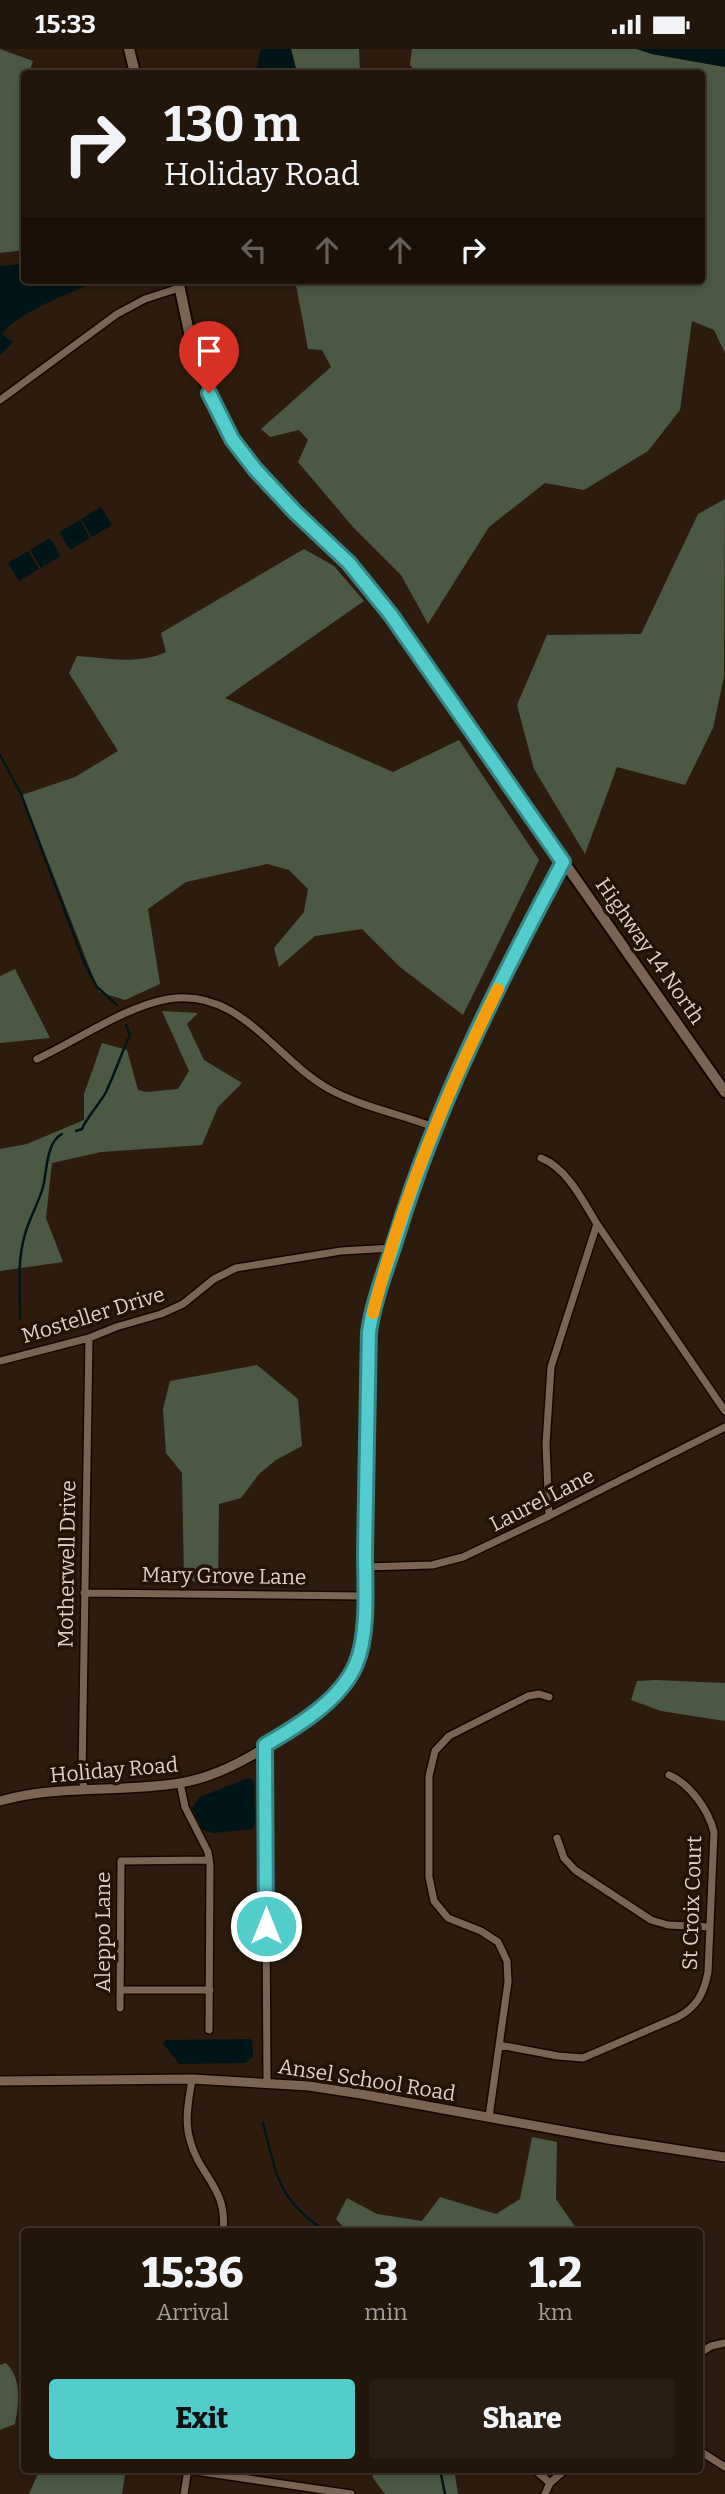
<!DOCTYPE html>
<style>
:root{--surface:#22150a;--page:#2a1e13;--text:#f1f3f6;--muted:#a29f9c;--line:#3f342b;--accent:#52cdcb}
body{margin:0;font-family:Bitter,serif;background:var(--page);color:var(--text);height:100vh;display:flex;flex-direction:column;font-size:26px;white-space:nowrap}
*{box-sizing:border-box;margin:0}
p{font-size:23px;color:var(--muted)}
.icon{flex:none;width:38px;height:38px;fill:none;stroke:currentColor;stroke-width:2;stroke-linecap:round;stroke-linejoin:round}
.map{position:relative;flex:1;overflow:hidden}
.drawer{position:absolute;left:21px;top:2179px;width:682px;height:245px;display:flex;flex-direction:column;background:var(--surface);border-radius:7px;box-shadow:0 4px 10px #0003,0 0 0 2px var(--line)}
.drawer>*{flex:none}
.banner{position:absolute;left:21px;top:21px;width:684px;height:214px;border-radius:7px;box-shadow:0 4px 10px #0003,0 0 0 2px var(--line);background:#22150a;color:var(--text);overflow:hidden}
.pin{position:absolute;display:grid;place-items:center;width:60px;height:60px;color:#fff;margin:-72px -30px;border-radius:50% 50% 50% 0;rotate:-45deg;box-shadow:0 0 7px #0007}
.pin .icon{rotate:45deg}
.me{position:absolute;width:77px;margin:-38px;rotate:0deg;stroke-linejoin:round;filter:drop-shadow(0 0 5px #0008)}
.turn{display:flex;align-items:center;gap:24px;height:147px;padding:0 28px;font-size:32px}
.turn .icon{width:91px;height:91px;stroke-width:2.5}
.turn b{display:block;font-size:49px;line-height:60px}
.lanes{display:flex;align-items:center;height:66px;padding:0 28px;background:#0003;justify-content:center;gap:35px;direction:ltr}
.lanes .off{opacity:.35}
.eta{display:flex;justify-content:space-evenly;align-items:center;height:119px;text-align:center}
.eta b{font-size:42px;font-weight:800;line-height:49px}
.primary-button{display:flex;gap:14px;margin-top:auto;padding:14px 28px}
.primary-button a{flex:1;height:80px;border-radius:7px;background:var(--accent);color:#111;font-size:28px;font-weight:800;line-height:80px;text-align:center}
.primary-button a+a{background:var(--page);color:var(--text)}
.status{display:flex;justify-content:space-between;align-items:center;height:49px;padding:0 35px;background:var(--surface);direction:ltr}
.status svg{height:19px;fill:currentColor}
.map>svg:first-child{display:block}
</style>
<div class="status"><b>15:33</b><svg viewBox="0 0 49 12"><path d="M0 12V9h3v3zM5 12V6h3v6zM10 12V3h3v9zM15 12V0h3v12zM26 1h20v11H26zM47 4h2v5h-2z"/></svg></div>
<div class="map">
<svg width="725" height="2445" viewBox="0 0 725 2445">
<rect width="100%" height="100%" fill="#2d1c0d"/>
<path fill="#4b5942" d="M0 0 33 12 29 24H24V41L19 57 24 66V201L0 204Z
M291 0H359L360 24H297Z
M412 0H637L652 5 725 18V304L714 281 692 272 680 361 648 402 584 441 545 434 489 478 428 575 401 526 353 478 298 413 308 391 299 381 270 388 261 380 331 318 322 301 308 300 295 231H702V24H416L410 16Z
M725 450 724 628 713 679 685 736 617 718 585 805 534 720 517 656 547 586 641 585 698 465Z
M304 500 334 517 364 552 225 649 393 723 459 691 539 811 463 966 400 918 362 880 315 887 279 918 274 899 304 863 308 840 289 821 267 815 186 833 148 860 160 935 125 951 99 943 22 746 75 728 118 702 69 624 77 607C106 609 139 616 166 603L161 584Z
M15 920 50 989 0 994V927Z
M162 962 198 964 187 975 204 1011 242 1034 218 1058 202 1096 101 1103 52 1114 46 1169 63 1213 0 1222V1100L27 1095 84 1071V1045L102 994 127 1001 138 1041 146 1043 178 1040 189 1022Z
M257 1316 298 1350 302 1397 276 1411 259 1425 241 1449 219 1455 218 1538 184 1530 182 1424 166 1404 163 1360 170 1332Z
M655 1631 725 1634V1672L661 1662 631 1651 637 1632Z
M532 2088 557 2093 556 2150 578 2182H347L336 2170 347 2149 377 2165 422 2172 440 2148 496 2165 520 2150Z
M6 2314C22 2330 19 2353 15 2375L0 2381V2316Z
M40 2420H126L122 2445H29Z
M371 2420H454L458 2445H385L373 2429Z"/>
<path fill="#001517" d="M261 0H291L297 24H280V18L275 24H255Z
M637 0H725V18L652 5Z
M24 215V231H99C75 242 16 264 2 285L13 293 0 306V217Z
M101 458 112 476 92 488 81 470Z
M80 471 90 489 70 501 59 483Z
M50 489 61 507 41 519 30 501Z
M28 502 39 520 19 532 8 514Z
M248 1729 252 1730 254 1734 255 1773 253 1780 213 1784 203 1781 192 1759 200 1748Z
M249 1990 252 1991 253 2008 245 2014 179 2015 163 1994 166 1991Z"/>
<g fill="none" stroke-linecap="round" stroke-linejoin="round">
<path stroke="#001517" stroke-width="2.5" d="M0 706 21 745 84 913 97 938 117 956
M76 1082 82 1080C88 1066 99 1056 106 1043 115 1024 121 1005 130 986L126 976
M20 1270C20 1243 17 1215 24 1189 28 1171 38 1156 43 1138 47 1123 46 1093 62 1085
M263 2074C277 2127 277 2149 325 2182
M440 2420 445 2445"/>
<g stroke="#150600" stroke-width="10">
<path id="minor" d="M0 351 117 265 145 250 179 239
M37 1010C78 991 124 958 168 950 240 938 275 1010 329 1040 362 1058 400 1065 434 1078
M541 1109C567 1119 583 1152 597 1175L551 1318 546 1395 549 1467
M597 1175 725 1362
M0 1312 89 1289 116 1278 161 1265 183 1255 214 1230 236 1219 341 1202 393 1199
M365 1518 432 1516 463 1508 549 1467 725 1378
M84 1544 364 1547
M265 1697 267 2033
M180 1734 185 1758 208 1803 210 1816 209 1981
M84 1741 82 1725 89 1289
M557 1789 564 1809 575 1821 651 1871 668 1876 710 1878
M120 1941H210
M120 1959 121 1812 209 1811
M499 1996 558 2007 583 2009 678 1968C697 1958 704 1944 708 1923L714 1783C708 1760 690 1735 669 1726
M192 2030C189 2050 184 2071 190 2091 199 2127 228 2139 223 2182
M489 2068 508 1933 507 1912 498 1893 481 1882 448 1869 434 1852 429 1828V1727L435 1702 449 1687 528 1647 539 1645 549 1648
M700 2304 711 2297 725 2294
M700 2402 725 2418
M534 2420 550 2434
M188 2421 351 2445
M184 2445 188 2420
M545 2445 550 2434 566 2420"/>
</g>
<g stroke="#150600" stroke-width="12">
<path id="tertiary" d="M0 1752C58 1735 121 1744 180 1734 224 1727 271 1697 306 1669 342 1641 357 1625 363 1579L369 1283 377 1246 407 1152 434 1078 472 992 563 813
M0 2032 192 2030 309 2037 361 2045 608 2090 725 2108"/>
</g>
<g stroke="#150600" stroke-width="14">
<path id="secondary" d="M129 0 135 24
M178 231 191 293 203 329 232 390 276 444 361 527 391 566 725 1043"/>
</g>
<use href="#minor" stroke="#7a6554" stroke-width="7"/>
<use href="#tertiary" stroke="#7a6554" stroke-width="9"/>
<use href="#secondary" stroke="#7a6554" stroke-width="10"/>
</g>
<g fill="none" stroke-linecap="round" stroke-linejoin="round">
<g stroke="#358584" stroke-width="18">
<path id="route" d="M209 344 232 390 255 420 295 463 349 514 391 566 563 813C499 933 437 1055 397 1186 387 1218 374 1249 369 1283 367 1356 366 1429 365 1503 365 1535 369 1585 356 1615 341 1651 298 1677 265 1696L266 1877"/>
</g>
<use href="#route" stroke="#52cdcb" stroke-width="12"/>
<path stroke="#f59e0b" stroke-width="12" d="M373 1264C401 1151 446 1044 498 940"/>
</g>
<g text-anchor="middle" stroke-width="7" stroke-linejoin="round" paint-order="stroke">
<g font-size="21" fill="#dcd0c7" stroke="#231305">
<text transform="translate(650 902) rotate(55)" y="7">Highway 14 North</text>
<text transform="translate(93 1266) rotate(-17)" y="7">Mosteller Drive</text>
<text transform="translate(542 1451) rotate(-27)" y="7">Laurel Lane</text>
<text transform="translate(67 1515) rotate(-89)" y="7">Motherwell Drive</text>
<text transform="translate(224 1527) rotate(1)" y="7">Mary Grove Lane</text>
<text transform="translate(114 1721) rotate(-5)" y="7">Holiday Road</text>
<text transform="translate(692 1854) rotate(-88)" y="7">St Croix Court</text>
<text transform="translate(103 1883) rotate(-90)" y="7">Aleppo Lane</text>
<text transform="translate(367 2031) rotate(9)" y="7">Ansel School Road</text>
</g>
</g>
</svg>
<div class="pin" style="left:209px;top:344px;background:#d93025"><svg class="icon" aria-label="arrive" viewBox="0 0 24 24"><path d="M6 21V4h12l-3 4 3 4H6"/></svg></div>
<svg class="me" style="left:266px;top:1877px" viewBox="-20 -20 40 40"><circle r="17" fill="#52cdcb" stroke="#fff" stroke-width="3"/><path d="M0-11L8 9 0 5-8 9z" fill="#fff"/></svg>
<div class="banner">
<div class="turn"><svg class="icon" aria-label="right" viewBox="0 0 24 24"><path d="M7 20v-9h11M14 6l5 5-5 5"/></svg><div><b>130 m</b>Holiday Road</div></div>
<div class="lanes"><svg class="icon off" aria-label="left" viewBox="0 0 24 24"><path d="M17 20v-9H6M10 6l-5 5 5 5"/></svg><svg class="icon off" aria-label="ahead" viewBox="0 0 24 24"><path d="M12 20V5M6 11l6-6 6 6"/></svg><svg class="icon off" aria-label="ahead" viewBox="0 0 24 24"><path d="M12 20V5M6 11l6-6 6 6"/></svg><svg class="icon" aria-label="right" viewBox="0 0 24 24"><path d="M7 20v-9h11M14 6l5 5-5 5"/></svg></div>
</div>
<section class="drawer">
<div class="eta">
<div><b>15:36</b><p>Arrival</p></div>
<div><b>3</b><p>min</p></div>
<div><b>1.2</b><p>km</p></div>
</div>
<div class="primary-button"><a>Exit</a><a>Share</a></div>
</section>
</div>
